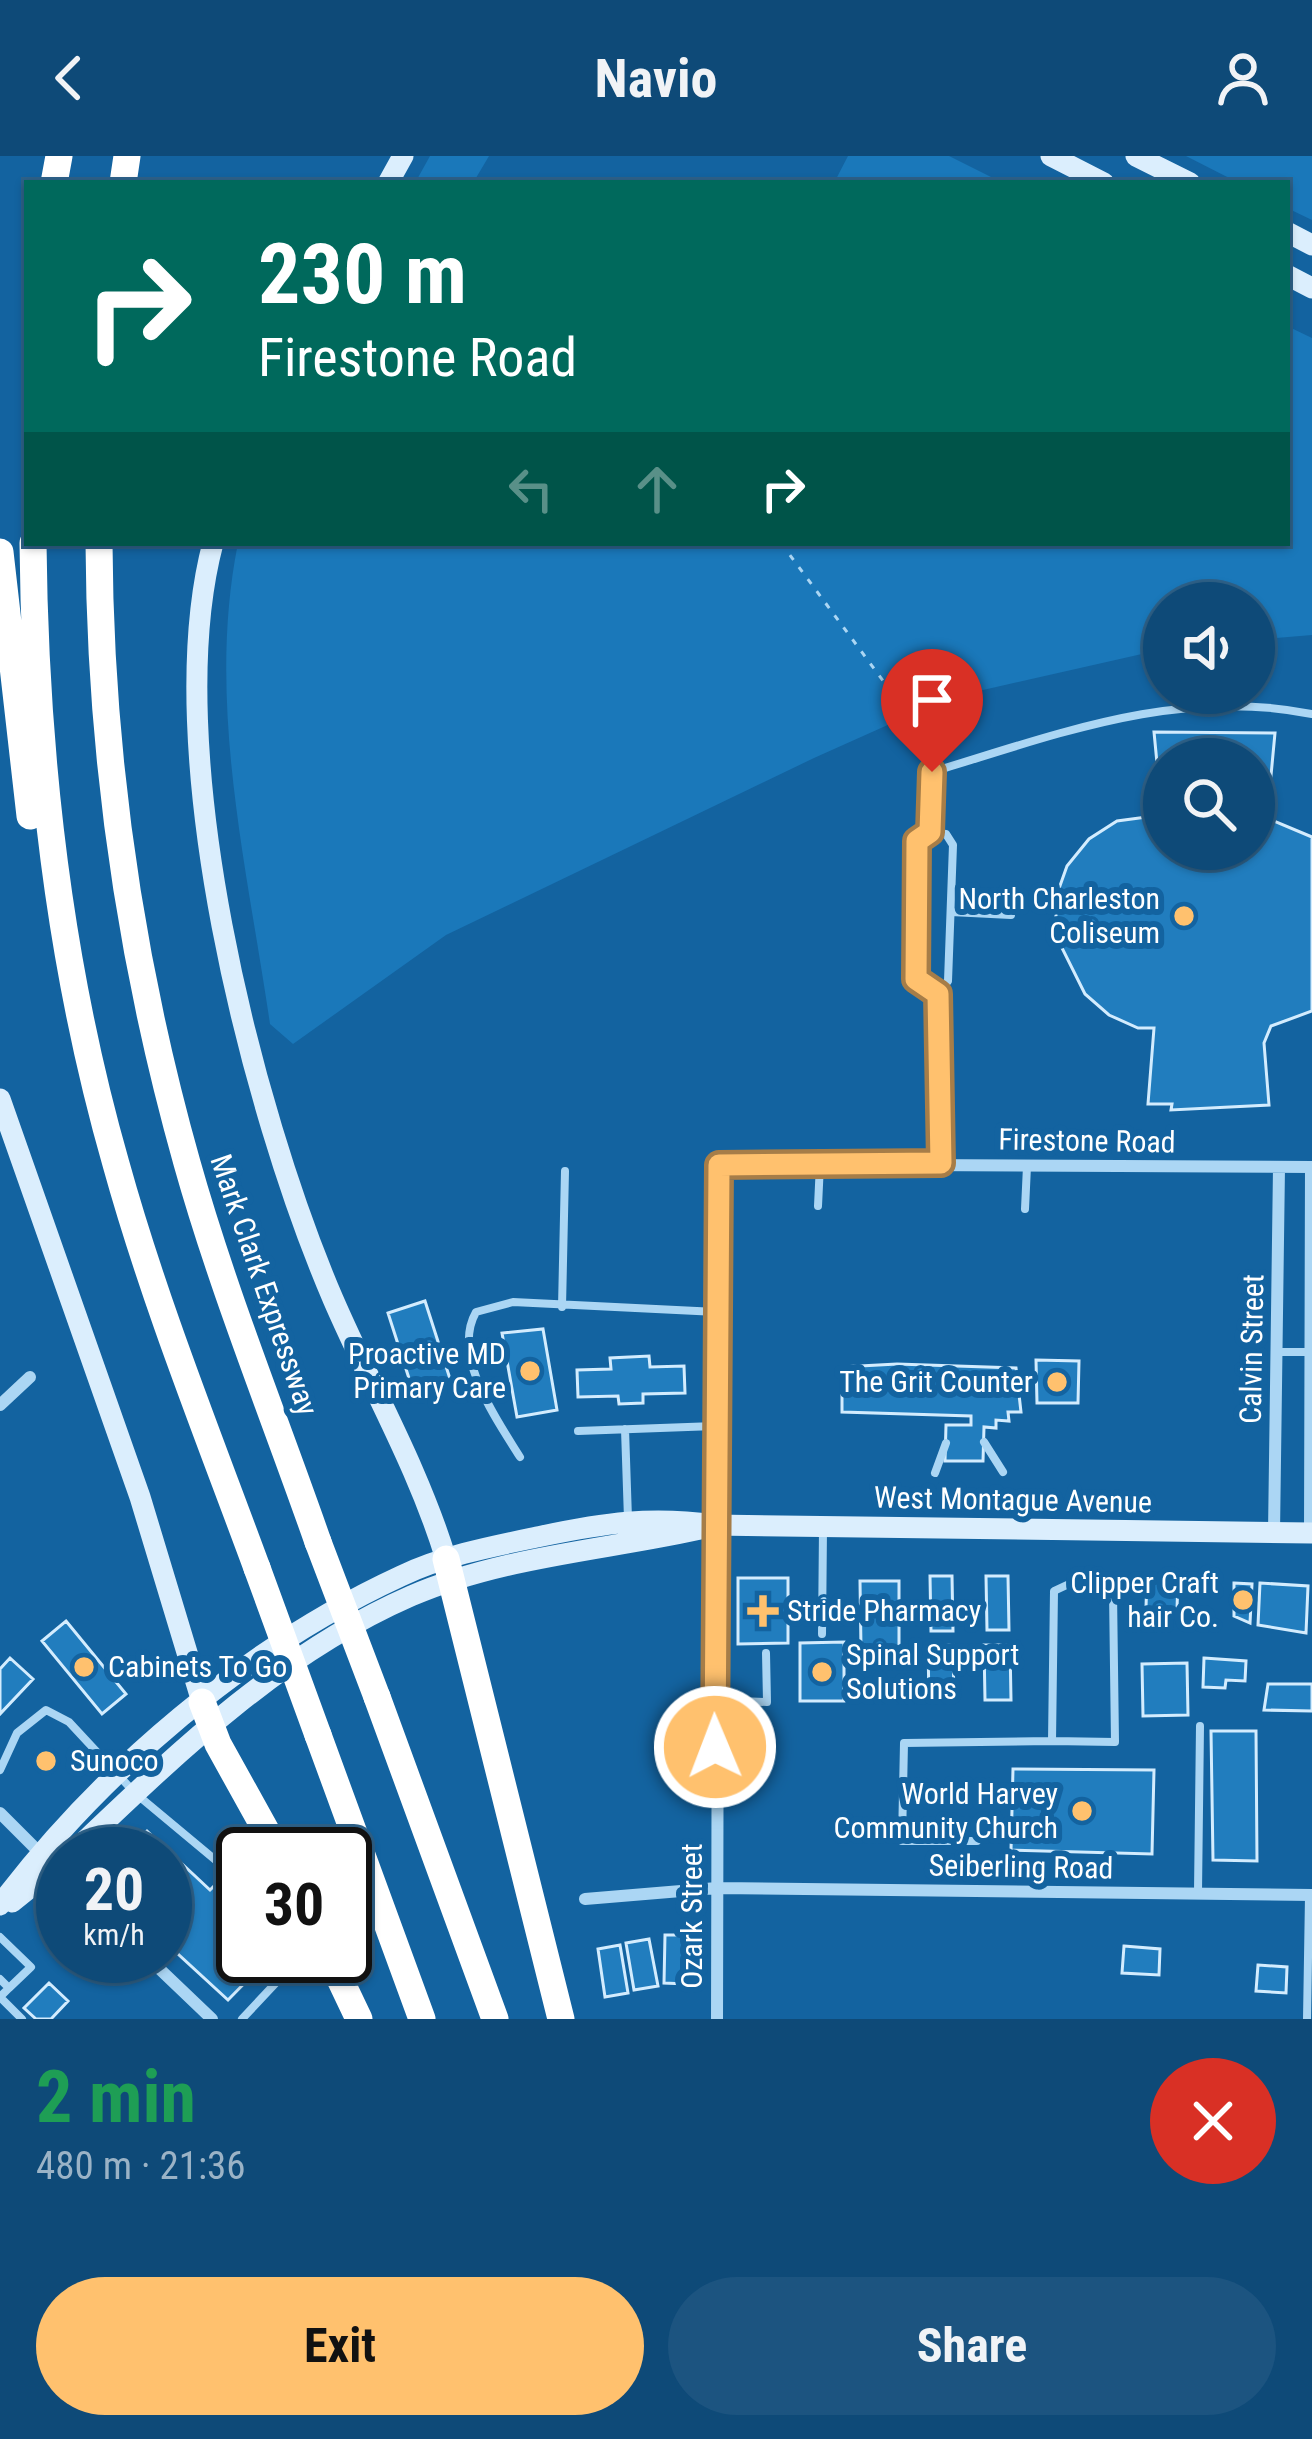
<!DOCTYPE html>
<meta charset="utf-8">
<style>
:root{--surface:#0e4a78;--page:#1c5480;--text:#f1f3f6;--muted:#9bb3c6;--line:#2e628a;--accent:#ffc16e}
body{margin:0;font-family:"Roboto Condensed",sans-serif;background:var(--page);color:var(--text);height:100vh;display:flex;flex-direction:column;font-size:45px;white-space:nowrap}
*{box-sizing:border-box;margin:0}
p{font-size:39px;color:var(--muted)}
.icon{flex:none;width:66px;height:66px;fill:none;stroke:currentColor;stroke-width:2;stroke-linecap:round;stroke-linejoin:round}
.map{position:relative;height:1863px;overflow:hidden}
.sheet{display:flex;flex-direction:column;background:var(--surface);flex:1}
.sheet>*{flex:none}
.guide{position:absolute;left:24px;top:24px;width:1266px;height:366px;border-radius:0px;box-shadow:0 3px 9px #0004,0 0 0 3px var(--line);background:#00695c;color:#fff;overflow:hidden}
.tools{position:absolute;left:1143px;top:426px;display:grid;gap:24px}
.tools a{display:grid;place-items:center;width:132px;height:132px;border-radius:50%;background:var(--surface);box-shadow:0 3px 9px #0004,0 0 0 3px var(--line);font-size:60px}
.speed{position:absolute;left:36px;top:1671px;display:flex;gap:24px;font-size:60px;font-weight:700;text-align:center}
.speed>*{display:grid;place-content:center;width:156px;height:156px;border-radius:50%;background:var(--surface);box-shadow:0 3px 9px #0004,0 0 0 3px var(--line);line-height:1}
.speed small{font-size:30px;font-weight:400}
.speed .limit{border:6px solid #111;border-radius:18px;background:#fff;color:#111}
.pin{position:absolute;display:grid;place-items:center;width:102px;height:102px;color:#fff;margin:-123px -51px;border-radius:50% 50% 50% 0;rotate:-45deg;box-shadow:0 0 12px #0007}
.pin .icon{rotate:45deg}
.me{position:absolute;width:132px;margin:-66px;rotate:359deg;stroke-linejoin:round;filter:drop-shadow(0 0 9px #0008)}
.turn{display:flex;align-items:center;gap:42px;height:252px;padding:0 36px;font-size:54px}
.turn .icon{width:156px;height:156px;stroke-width:2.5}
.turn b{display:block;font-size:84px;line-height:102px}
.lanes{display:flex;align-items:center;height:114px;padding:0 36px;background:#0003;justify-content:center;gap:60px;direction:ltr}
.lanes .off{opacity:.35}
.round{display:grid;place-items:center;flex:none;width:126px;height:126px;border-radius:63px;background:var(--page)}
.headline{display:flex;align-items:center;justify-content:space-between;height:204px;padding:0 36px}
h1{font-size:72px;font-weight:700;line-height:90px;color:#1e9e55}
.cta{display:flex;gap:24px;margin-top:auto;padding:24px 36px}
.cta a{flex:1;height:138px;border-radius:72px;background:var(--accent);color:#111;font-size:48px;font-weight:700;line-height:138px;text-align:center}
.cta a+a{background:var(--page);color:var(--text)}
header{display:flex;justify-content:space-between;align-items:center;height:156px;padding:0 36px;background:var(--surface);font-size:54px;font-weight:700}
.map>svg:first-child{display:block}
</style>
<header><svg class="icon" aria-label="back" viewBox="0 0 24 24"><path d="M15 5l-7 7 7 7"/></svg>Navio<svg class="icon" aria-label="person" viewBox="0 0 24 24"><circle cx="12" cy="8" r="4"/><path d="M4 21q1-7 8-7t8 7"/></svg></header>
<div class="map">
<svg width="1312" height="1863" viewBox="0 0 1312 1863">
<rect width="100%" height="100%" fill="#1363a0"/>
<path fill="#1a78ba" d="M430 0H489L473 27H415Z
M848 0H949L1003 27H834Z
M1186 0H1312V64L1287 52V27H1239Z
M1287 170 1312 182V479L1254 484V447H1164V493L948 542 814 602 446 779 293 888 270 868C247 710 206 546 238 387H1287Z"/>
<path fill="#217dbe" stroke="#d3ecfe" stroke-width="3" fill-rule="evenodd" d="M1154 576 1275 577 1267 662 1312 681V855L1271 870 1264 887 1269 949 1171 954 1172 948H1148L1154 872H1138L1109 859 1085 838 1056 780V741L1067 710 1089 683 1117 665 1162 659ZM1164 603H1254V693H1164Z
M425 1145 452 1229 415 1241 388 1157Z
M543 1173 557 1254 517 1261 502 1177Z
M649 1200 650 1211 684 1210 685 1237 643 1238V1247L619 1248 618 1240 578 1241 577 1214 611 1213 610 1202Z
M1036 1204 1079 1205 1078 1247H1037Z
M897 1208 1016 1212 1021 1256H1008L1009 1265 996 1264V1272L984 1271 983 1305H945L946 1269H971V1260L842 1256V1211Z
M930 1420H952L953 1475H931Z
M986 1420H1008L1009 1474H987Z
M1147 1421 1178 1423 1177 1453 1146 1451Z
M738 1422H788V1487L738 1488Z
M860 1425H899V1492H861Z
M1234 1427 1252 1428 1250 1467 1234 1460Z
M1260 1427 1308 1430 1306 1477 1258 1469Z
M66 1465 126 1538 102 1558 42 1485Z
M844 1486V1545H800V1487Z
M953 1489 954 1545H929L928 1490Z
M984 1489H1010L1011 1544H985Z
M10 1502 33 1523 0 1558V1513Z
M1204 1502 1246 1505 1245 1525 1226 1524 1225 1532 1203 1531Z
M1187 1507 1188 1559 1143 1560 1142 1508Z
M1268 1528H1312V1555L1264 1554Z
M1211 1575H1256L1257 1705 1213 1704Z
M1013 1613 1154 1614 1152 1698 1011 1694Z
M147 1675 210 1734 214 1730 243 1755V1800H271L228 1844 165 1786V1698H125Z
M665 1779H688L686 1828 664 1827Z
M649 1783 658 1830 634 1834 626 1787Z
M620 1789 628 1837 605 1841 598 1793Z
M1124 1790 1160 1793 1159 1819 1122 1817Z
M1258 1809 1287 1811 1286 1837 1256 1835Z
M49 1827 68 1845 51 1863H36L24 1852Z"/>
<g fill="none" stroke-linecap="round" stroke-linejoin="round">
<path stroke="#abd6f4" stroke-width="3" stroke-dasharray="6 9" stroke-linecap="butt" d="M781 387 904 553 939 590"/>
<path stroke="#abd6f4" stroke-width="8" d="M930 676 946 678 953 689 948 825 938 838
M951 756 1011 759
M941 1007 938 838 917 823V685L930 676 932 616C1058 578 1178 531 1312 558
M818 1050 820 1008
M1025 1053 1027 1010
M562 1151 565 1015
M1278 1196H1311
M625 1273 628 1363
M578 1275 715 1270
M984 1286 1003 1316
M520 1301C497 1264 451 1200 476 1156L513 1146 717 1156
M935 1317 946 1287
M822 1478 823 1372
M716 1544 767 1546 766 1497
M0 1614 17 1577 46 1554 69 1566 135 1637 243 1727
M977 1685H902L904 1587 1052 1585 1054 1435 1084 1421 1113 1436 1115 1586 1052 1585
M1198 1736 1200 1570
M0 1781 31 1811 9 1832
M0 1823 9 1832 0 1841
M0 1841 22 1863
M242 1863 287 1815 282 1800
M1307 1863 1309 1740"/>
<path stroke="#abd6f4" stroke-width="12" d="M0 1249 30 1221
M1274 1377 1279 1011
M0 1657 63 1720
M585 1743 717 1732 1312 1739
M146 1800 212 1863
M717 1863 719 1008 1311 1011 1310 1377"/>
<path stroke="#dbeefd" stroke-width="21" d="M1051 0 1104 27
M1136 0 1190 27
M388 27 403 0
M1287 76 1312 89
M1287 119 1312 132
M213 387C159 590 251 952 333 1143 371 1231 418 1311 446 1403
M0 943 140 1341 202 1546
M71 1698C174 1600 278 1498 411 1440 503 1400 608 1394 705 1372
M12 1746 63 1705
M0 1749C102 1614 247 1491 401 1420 445 1399 494 1390 542 1380 604 1367 651 1360 714 1369L1312 1377"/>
<path stroke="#fff" stroke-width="27" d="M54 27 59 0
M123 27 127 0
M33 387C35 597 58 806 116 1008 154 1145 208 1279 257 1412
M99 387C100 597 130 805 187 1007 223 1135 274 1260 318 1386
M0 396 30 660
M446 1403 561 1863
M377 1541 495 1863
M202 1546 218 1588 279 1698
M318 1579 422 1863
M329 1800 359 1863"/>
<path stroke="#fff" stroke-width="27" d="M318 1386 377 1541
M257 1412 318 1579"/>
</g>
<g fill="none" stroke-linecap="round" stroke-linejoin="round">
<g stroke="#a67d48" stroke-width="30">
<path id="route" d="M715 1591 719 1009 941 1007 938 838 916 823 917 685 930 676 932 616"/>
</g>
<use href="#route" stroke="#ffc16e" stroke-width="21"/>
</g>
<g fill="#ffc16e" stroke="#1363a0" stroke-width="4.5">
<circle cx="1184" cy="760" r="12"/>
<circle cx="530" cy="1215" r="12"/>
<circle cx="1057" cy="1226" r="12"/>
<circle cx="1243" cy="1444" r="12"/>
<path d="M757 1437h12v12h12v12h-12v12h-12v-12h-12v-12h12z"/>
<circle cx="84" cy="1511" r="12"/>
<circle cx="822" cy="1516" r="12"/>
<circle cx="46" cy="1605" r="12"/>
<circle cx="1082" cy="1655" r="12"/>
</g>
<g text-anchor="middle" stroke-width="12" stroke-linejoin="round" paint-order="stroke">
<g font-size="30" fill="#fff" stroke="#1363a0" text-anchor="end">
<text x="1160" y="753">North Charleston<tspan x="1160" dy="34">Coliseum</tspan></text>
<text x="506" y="1208">Proactive MD<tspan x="506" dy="34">Primary Care</tspan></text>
<text x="1033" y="1236">The Grit Counter</text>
<text x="1219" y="1437">Clipper Craft<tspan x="1219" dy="34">hair Co.</tspan></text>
<text x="787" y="1465" text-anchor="start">Stride Pharmacy</text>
<text x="846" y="1509" text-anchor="start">Spinal Support<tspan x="846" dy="34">Solutions</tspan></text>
<text x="108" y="1521" text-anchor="start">Cabinets To Go</text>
<text x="70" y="1615" text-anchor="start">Sunoco</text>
<text x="1058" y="1648">World Harvey<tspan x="1058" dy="34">Community Church</tspan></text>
</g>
<g font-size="30" fill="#fff" stroke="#1363a0">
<text transform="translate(1087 985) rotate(1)" y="10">Firestone Road</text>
<text transform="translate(264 1129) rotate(71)" y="10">Mark Clark Expressway</text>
<text transform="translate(1252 1193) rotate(-89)" y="10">Calvin Street</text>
<text transform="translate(1013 1344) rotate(1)" y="10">West Montague Avenue</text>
<text transform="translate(1021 1711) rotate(1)" y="10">Seiberling Road</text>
<text transform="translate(692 1760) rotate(-90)" y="10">Ozark Street</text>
</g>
</g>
</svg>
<div class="tools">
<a><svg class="icon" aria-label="sound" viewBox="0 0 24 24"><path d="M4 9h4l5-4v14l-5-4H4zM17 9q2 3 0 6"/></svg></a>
<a><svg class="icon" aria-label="search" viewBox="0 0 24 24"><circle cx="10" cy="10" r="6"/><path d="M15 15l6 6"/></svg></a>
</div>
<div class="speed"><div>20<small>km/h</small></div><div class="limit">30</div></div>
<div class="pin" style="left:932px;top:616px;background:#d93025"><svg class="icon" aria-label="arrive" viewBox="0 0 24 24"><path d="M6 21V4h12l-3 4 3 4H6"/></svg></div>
<svg class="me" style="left:715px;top:1591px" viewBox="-20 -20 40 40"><circle r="17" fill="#ffc16e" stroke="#fff" stroke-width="3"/><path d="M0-11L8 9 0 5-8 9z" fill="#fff"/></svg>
<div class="guide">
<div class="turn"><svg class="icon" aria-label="right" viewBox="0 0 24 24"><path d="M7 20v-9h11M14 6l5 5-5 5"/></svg><div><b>230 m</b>Firestone Road</div></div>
<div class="lanes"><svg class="icon off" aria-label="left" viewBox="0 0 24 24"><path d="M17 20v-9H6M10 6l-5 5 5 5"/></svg><svg class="icon off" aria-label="ahead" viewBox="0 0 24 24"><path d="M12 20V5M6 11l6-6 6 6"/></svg><svg class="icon" aria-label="right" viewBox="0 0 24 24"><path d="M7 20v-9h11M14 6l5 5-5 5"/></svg></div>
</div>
</div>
<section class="sheet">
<div class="headline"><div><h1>2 min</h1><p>480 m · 21:36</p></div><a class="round" style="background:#d93025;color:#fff"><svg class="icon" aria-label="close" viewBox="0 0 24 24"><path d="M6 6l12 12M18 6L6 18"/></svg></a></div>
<div class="cta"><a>Exit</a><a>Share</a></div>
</section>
